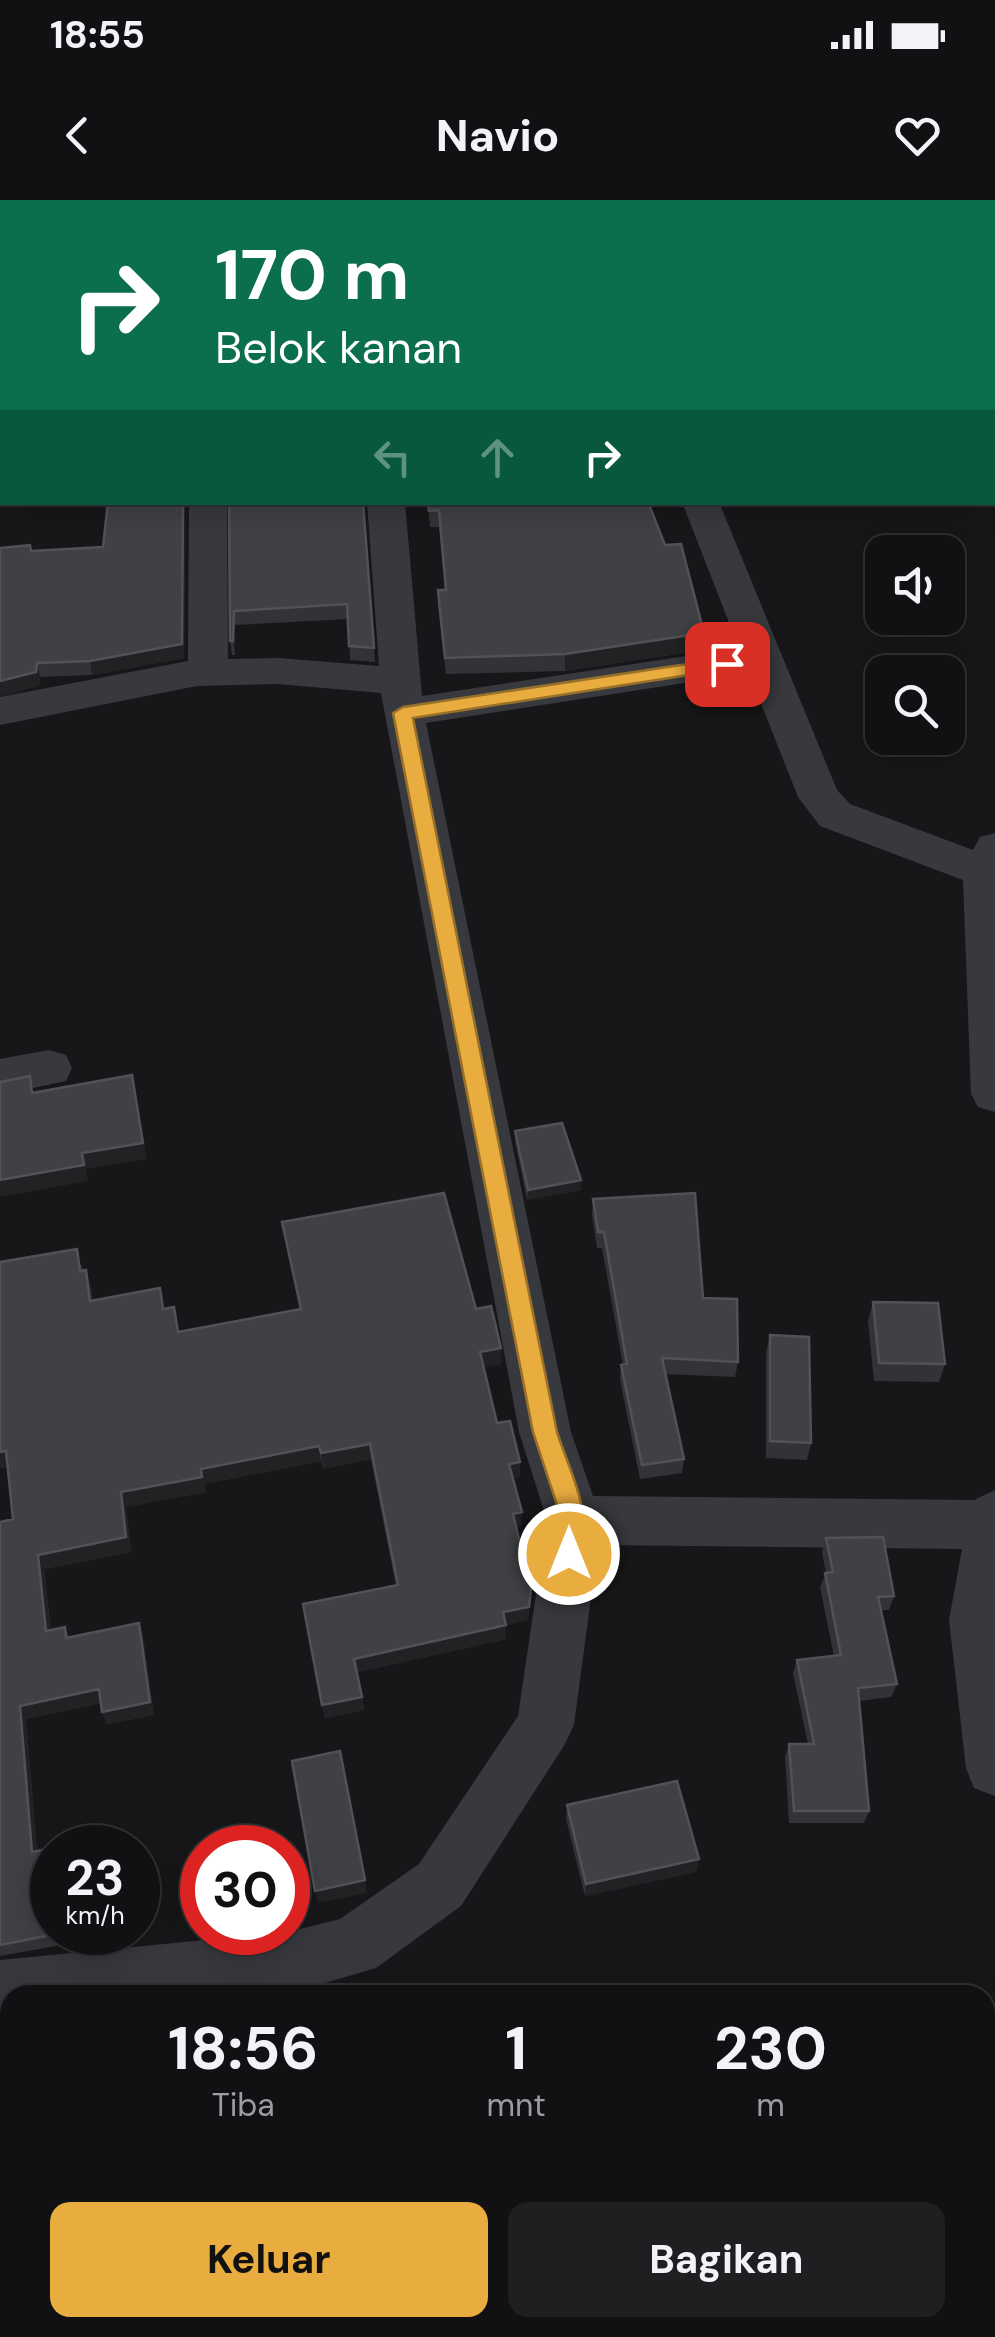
<!DOCTYPE html>
<html lang="id">
<style>
:root{--surface:#111113;--page:#1e1f21;--text:#f1f3f6;--muted:#9c9da0;--line:#303133;--accent:#e9ac3f}
body{margin:0;font-family:"DM Sans",sans-serif;background:var(--page);color:var(--text);height:100vh;display:flex;flex-direction:column;font-size:38px;white-space:nowrap}
*{box-sizing:border-box;margin:0}
p{font-size:32px;color:var(--muted)}
.icon{flex:none;width:55px;height:55px;fill:none;stroke:currentColor;stroke-width:2;stroke-linecap:round;stroke-linejoin:round}
.map{position:relative;flex:1;overflow:hidden}
.panel{position:absolute;left:0px;top:1785px;width:995px;height:352px;display:flex;flex-direction:column;background:var(--surface);border-radius:30px 30px 0 0;box-shadow:0 5px 25px #0003,0 0 0 2px var(--line)}
.panel>*{flex:none}
.banner{position:absolute;left:0px;top:0px;width:995px;height:305px;box-shadow:0 5px 25px #0003,0 0 0 2px var(--line);background:#0b6e4f;color:#fff;overflow:hidden}
.buttons{position:absolute;left:865px;top:335px;display:grid;gap:20px}
.buttons a{display:grid;place-items:center;width:100px;height:100px;border-radius:20px;background:var(--surface);box-shadow:0 5px 25px #0003,0 0 0 2px var(--line);font-size:50px}
.speed{position:absolute;left:30px;top:1625px;display:flex;gap:20px;font-size:50px;font-weight:700;text-align:center}
.speed>*{display:grid;place-content:center;width:130px;height:130px;border-radius:50%;background:var(--surface);box-shadow:0 5px 25px #0003,0 0 0 2px var(--line);line-height:1}
.speed small{font-size:25px;font-weight:400}
.speed .limit{border:15px solid #d22;background:#fff;color:#111}
.pin{position:absolute;display:grid;place-items:center;width:85px;height:85px;color:#fff;margin:-42px;border-radius:20px;box-shadow:0 5px 15px #0006}
.me{position:absolute;width:110px;margin:-55px;rotate:0deg;stroke-linejoin:round;filter:drop-shadow(0 0 8px #0008)}
.turn{display:flex;align-items:center;gap:35px;height:210px;padding:0 50px;font-size:45px}
.turn .icon{width:130px;height:130px;stroke-width:2.5}
.turn b{display:block;font-size:70px;line-height:85px}
.lanes{display:flex;align-items:center;height:95px;padding:0 50px;background:#0003;justify-content:center;gap:50px;direction:ltr}
.lanes .off{opacity:.35}
.eta{display:flex;justify-content:space-evenly;align-items:center;height:170px;text-align:center}
.eta b{font-size:60px;font-weight:700;line-height:70px}
.action{display:flex;gap:20px;margin-top:auto;padding:20px 50px}
.action a{flex:1;height:115px;border-radius:20px;background:var(--accent);color:#111;font-size:40px;font-weight:700;line-height:115px;text-align:center}
.action a+a{background:var(--page);color:var(--text)}
.status{display:flex;justify-content:space-between;align-items:center;height:70px;padding:0 50px;background:var(--surface);direction:ltr}
.status svg{height:28px;fill:currentColor}
header{display:flex;justify-content:space-between;align-items:center;height:130px;padding:0 50px;background:var(--surface);font-size:45px;font-weight:700}
.map>svg:first-child{display:block}
</style>
<div class="status"><b>18:55</b><svg viewBox="0 0 49 12"><path d="M0 12V9h3v3zM5 12V6h3v6zM10 12V3h3v9zM15 12V0h3v12zM26 1h20v11H26zM47 4h2v5h-2z"/></svg></div>
<header><svg class="icon" aria-label="back" viewBox="0 0 24 24"><path d="M15 5l-7 7 7 7"/></svg>Navio<svg class="icon" aria-label="heart" viewBox="0 0 24 24"><path d="M12 20l-8-8c-3-5 5-10 8-4 3-6 11-1 8 4z"/></svg></header>
<div class="map">
<svg width="995" height="2137" viewBox="0 0 995 2137">
<rect width="100%" height="100%" fill="#171719"/>
<g fill="none" stroke-linecap="round" stroke-linejoin="round">
<path fill="#38393e" fill-rule="evenodd" d="M273 0H305L306 2H274Z
M0 69 2 70V90H0Z
M189 302H227L228 459 278 458 379 466 367 302H405L422 496 739 448 682 302H719L837 590 850 604 973 650 980 637 995 633V912L978 907 971 894 963 680 820 626 798 597 749 473 426 523 571 1232 593 1296 974 1300 995 1290V1596L974 1588 966 1568 949 1420 962 1349 598 1345 574 1525 565 1544 461 1706 376 1768 291 1793 268 1795H10V1821L0 1822V1760L288 1732 340 1719 419 1664 518 1516 547 1320 519 1232 381 493 278 484 197 486 0 525V497L188 461Z
M49 850 66 855 72 868 66 881 0 895V859Z"/>
</g>
<path fill="#333337" d="M108 302H185L184 458 92 475 40 477 39 486 0 496 31 351 103 347Z
M229 302H363L375 462 350 460 348 419 235 425V455H232L230 441Z
M428 302 665 345 704 433 703 450 565 471 446 474 438 407V390H445L439 327H430Z
M515 931 581 990 527 1000 515 941Z
M593 999 703 1098 738 1162 735 1177 665 1174 684 1259 682 1273 640 1279 620 1180 621 1165H623L602 1048H597L592 1015Z
M282 1022 476 1109 501 1148V1164L484 1167 497 1223 520 1262V1277L513 1278 521 1326 516 1327 531 1389 528 1420 506 1425V1439L357 1472 364 1510 325 1518 303 1404 396 1386 371 1259 323 1269 321 1261 204 1284 206 1292 126 1307 131 1352 44 1369 51 1430 65 1427 69 1437 139 1423 143 1436 154 1515 107 1524 102 1512 101 1503 26 1519 37 1651 52 1732H72L73 1743 0 1756V1322L13 1319 8 1267 0 1268V1062L82 1065 83 1071 86 1070 91 1086 93 1100 165 1109 179 1132 300 1110Z
M873 1102 945 1164 939 1182 874 1181 868 1121Z
M770 1135 811 1243 807 1260 766 1258V1153Z
M826 1338 894 1396 889 1410H881L897 1484 891 1497 859 1501 869 1611 864 1623H789L785 1556 789 1544H808L793 1473 797 1460 834 1456 820 1387 826 1373 822 1352Z
M567 1605 699 1659 696 1672 585 1696 566 1619Z
M786 2128H974L976 2137H788Z"/>
<path fill="#222225" d="M183 302H185L184 458 92 475 90 461Z
M234 411 235 425V455L233 441Z
M704 433 703 450 565 471V454Z
M37 463 40 477 39 486 0 496V481Z
M132 875 147 959 86 969 88 981 0 997V980L82 953Z
M581 980V990L527 1000 528 990Z
M86 1070 91 1086 95 1117 90 1101Z
M501 1148V1164L480 1168V1152Z
M370 1244 371 1259 323 1269 321 1253Z
M319 1246 321 1261 204 1284 206 1292 126 1307 131 1352 44 1369 52 1445 46 1431 38 1355 121 1292 201 1269Z
M6 1251 12 1266 0 1268V1252Z
M520 1262V1277L509 1279V1264Z
M522 1312 521 1326 513 1328V1314Z
M531 1389 528 1420 503 1426V1412Z
M139 1423 143 1436 154 1515 107 1524 102 1512Z
M506 1425V1439L356 1472 354 1459Z
M99 1489 104 1502 26 1519 38 1664 32 1652 20 1506Z
M362 1497 364 1510 325 1518 322 1505Z
M699 1659 696 1672 585 1696 586 1684Z
M365 1680 367 1693 318 1703 315 1691Z
M10 2052V2062L0 2065V2055Z"/>
<path fill="#404145" stroke="#505257" stroke-width="2.5" d="M108 302H183L182 444 90 461 37 463 36 472 0 481V348L30 345 31 351 103 347Z
M229 302H363L374 448 349 446 347 404 234 411 233 441H230Z
M428 302H648L665 345 681 344 704 433 565 454 445 458 438 390H446L439 310 429 311Z
M132 875 143 943 82 953 84 965 0 980V882L30 876 32 893Z
M562 923 581 980 528 990 515 931Z
M444 993 476 1109 491 1106 501 1148 480 1152 497 1223 510 1221 520 1262 509 1264 522 1312 513 1314 531 1389 529 1407 503 1412 506 1425 354 1459 362 1497 322 1505 303 1404 398 1385 370 1244 321 1253 319 1246 201 1269 202 1277 121 1292 126 1337 38 1355 46 1431 65 1427 66 1438 139 1423 150 1502 102 1512 99 1489 20 1506 32 1652 52 1648V1732H67L0 1745V1322L13 1319 6 1251 0 1252V1062L77 1049 80 1071 86 1070 90 1101 160 1088 163 1109 174 1107 178 1132 301 1109 282 1022Z
M695 993 703 1098 737 1099 738 1162 662 1158 684 1259 642 1265 621 1165 627 1164 604 1032H598L593 999Z
M873 1102 938 1103 945 1164 879 1163Z
M770 1135 809 1137 811 1243 770 1241Z
M883 1337 894 1396 878 1397 897 1484 858 1488 869 1611H794L789 1544H814L797 1460 841 1455 825 1373 833 1372 826 1338Z
M340 1551 365 1680 315 1691 292 1561Z
M677 1581 699 1659 586 1684 567 1605Z
M10 1988V2052L0 2055V1991Z
M792 2128H974L976 2137H794Z"/>
<path fill="#e9ac3f" stroke="#977029" stroke-width="2.5" d="M727 458 736 464 733 468 413 518 557 1232C570 1273 597 1320 578 1362L569 1366 560 1362 557 1354 562 1320 533 1232 393 513 403 507Z"/>
</svg>
<div class="buttons">
<a><svg class="icon" aria-label="sound" viewBox="0 0 24 24"><path d="M4 9h4l5-4v14l-5-4H4zM17 9q2 3 0 6"/></svg></a>
<a><svg class="icon" aria-label="search" viewBox="0 0 24 24"><circle cx="10" cy="10" r="6"/><path d="M15 15l6 6"/></svg></a>
</div>
<div class="speed"><div>23<small>km/h</small></div><div class="limit">30</div></div>
<div class="pin" style="left:727px;top:464px;background:#d93025"><svg class="icon" aria-label="arrive" viewBox="0 0 24 24"><path d="M6 21V4h12l-3 4 3 4H6"/></svg></div>
<svg class="me" style="left:569px;top:1354px" viewBox="-20 -20 40 40"><circle r="17" fill="#e9ac3f" stroke="#fff" stroke-width="3"/><path d="M0-11L8 9 0 5-8 9z" fill="#fff"/></svg>
<div class="banner">
<div class="turn"><svg class="icon" aria-label="right" viewBox="0 0 24 24"><path d="M7 20v-9h11M14 6l5 5-5 5"/></svg><div><b>170 m</b>Belok kanan</div></div>
<div class="lanes"><svg class="icon off" aria-label="left" viewBox="0 0 24 24"><path d="M17 20v-9H6M10 6l-5 5 5 5"/></svg><svg class="icon off" aria-label="ahead" viewBox="0 0 24 24"><path d="M12 20V5M6 11l6-6 6 6"/></svg><svg class="icon" aria-label="right" viewBox="0 0 24 24"><path d="M7 20v-9h11M14 6l5 5-5 5"/></svg></div>
</div>
<section class="panel">
<div class="eta">
<div><b>18:56</b><p>Tiba</p></div>
<div><b>1</b><p>mnt</p></div>
<div><b>230</b><p>m</p></div>
</div>
<div class="action"><a>Keluar</a><a>Bagikan</a></div>
</section>
</div>
